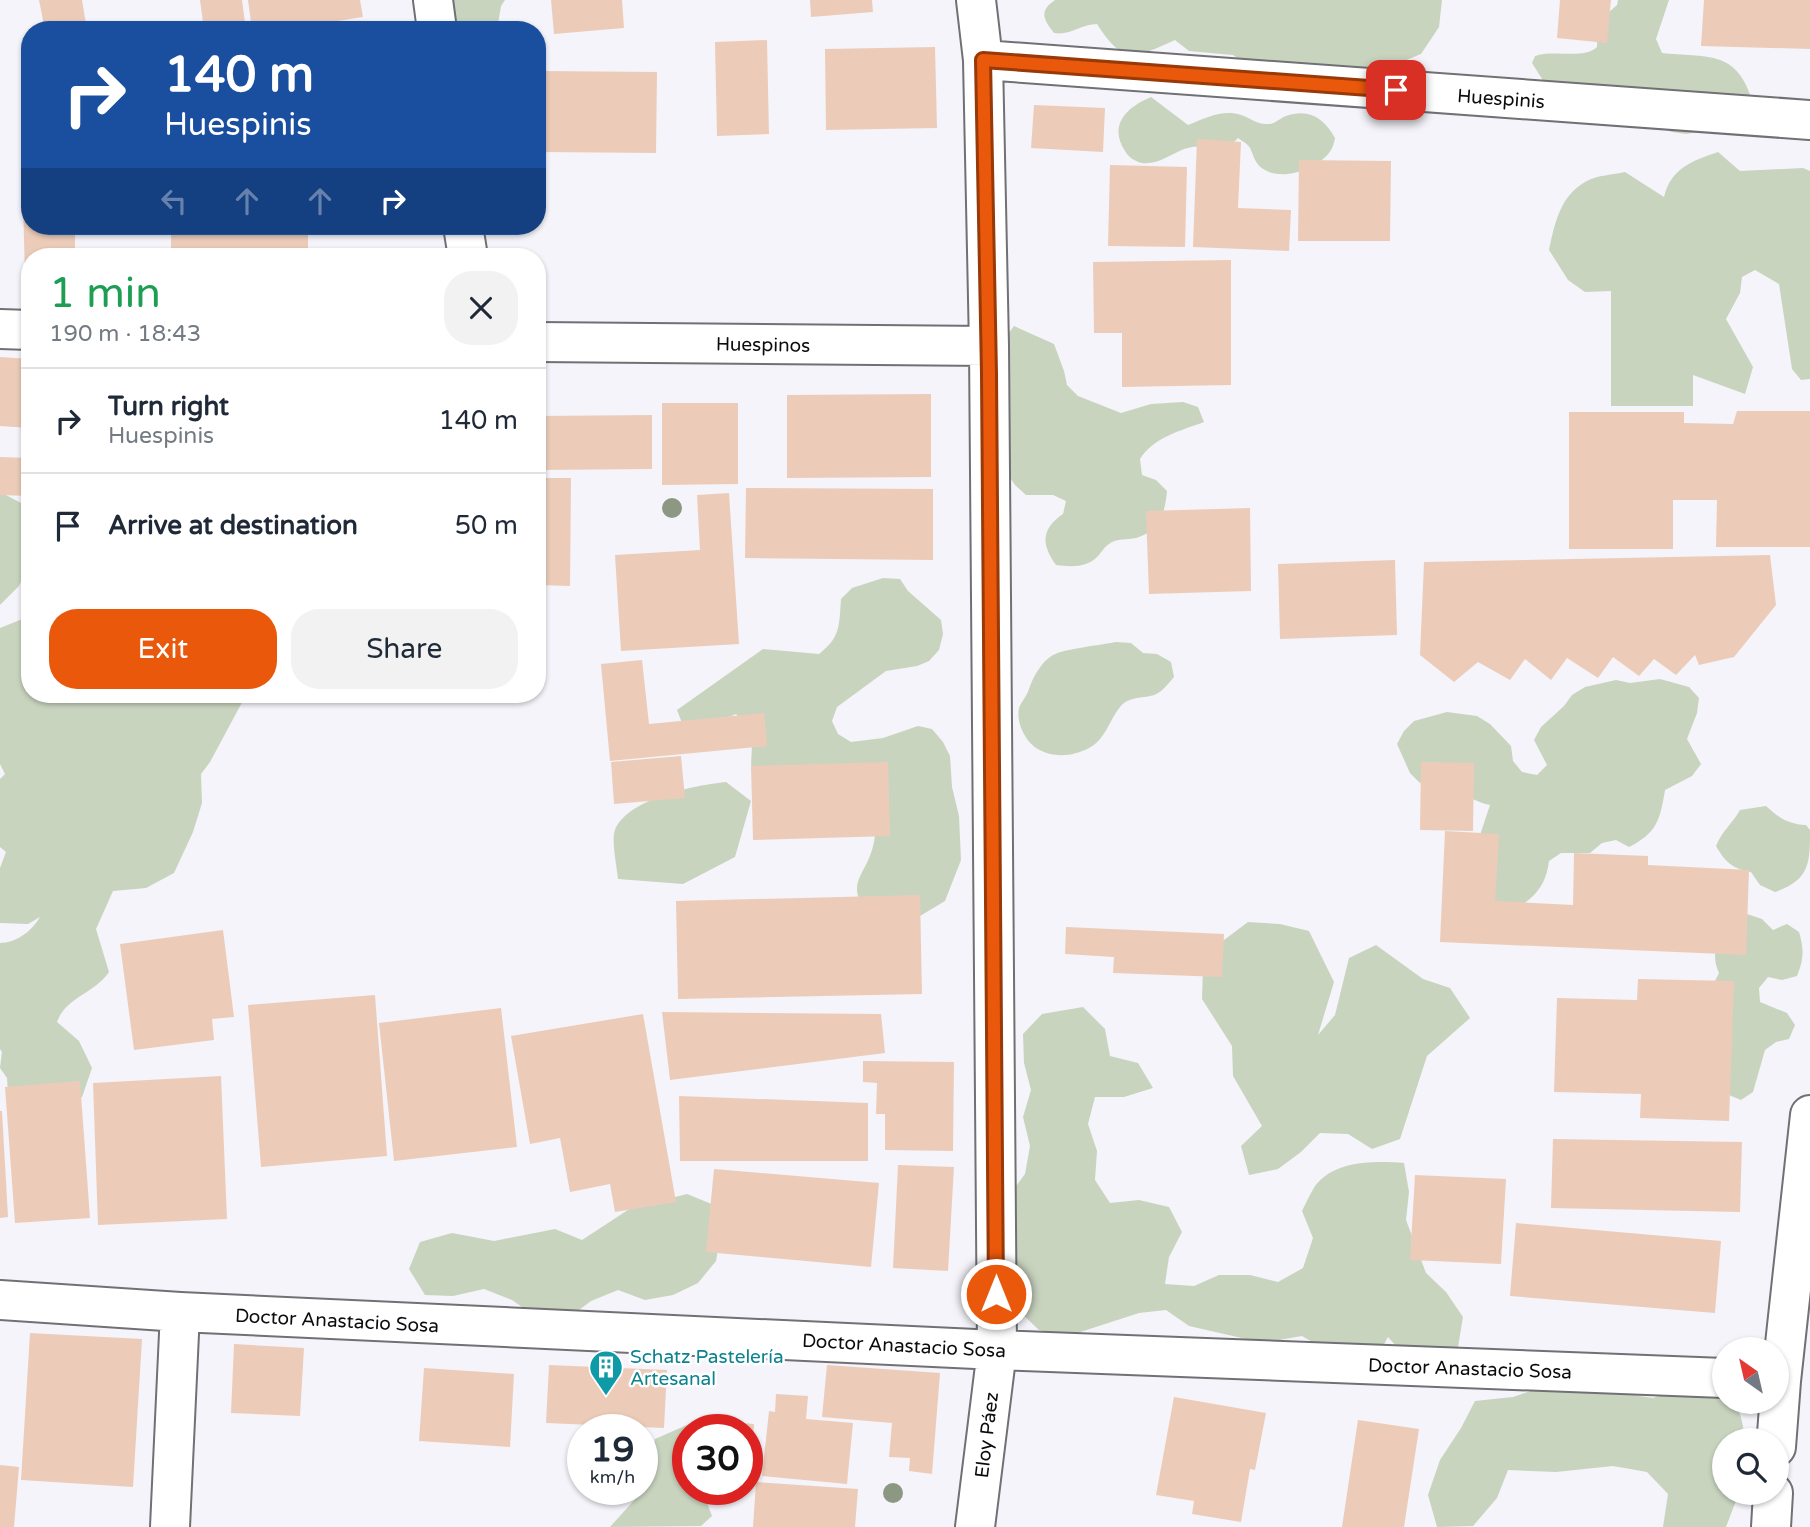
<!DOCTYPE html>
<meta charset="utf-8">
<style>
:root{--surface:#fff;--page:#f2f2f3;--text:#1f2937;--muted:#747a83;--line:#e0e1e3;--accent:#ea580c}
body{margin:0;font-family:"Varela Round",sans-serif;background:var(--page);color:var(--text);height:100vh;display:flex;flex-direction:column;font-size:26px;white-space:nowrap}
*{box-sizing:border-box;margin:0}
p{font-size:23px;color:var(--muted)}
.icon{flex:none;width:38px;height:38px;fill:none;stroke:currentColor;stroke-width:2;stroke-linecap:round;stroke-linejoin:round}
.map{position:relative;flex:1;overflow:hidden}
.details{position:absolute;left:21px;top:248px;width:525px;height:455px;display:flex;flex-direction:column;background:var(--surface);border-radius:28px;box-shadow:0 2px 5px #0004}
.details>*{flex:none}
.hud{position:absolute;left:21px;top:21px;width:525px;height:214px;border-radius:28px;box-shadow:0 2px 5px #0004;background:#1a4fa0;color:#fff;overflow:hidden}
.needle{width:46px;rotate:326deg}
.controls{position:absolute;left:1712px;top:1337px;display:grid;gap:14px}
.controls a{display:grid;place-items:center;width:77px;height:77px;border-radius:50%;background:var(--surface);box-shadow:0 2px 5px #0004;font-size:35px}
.speed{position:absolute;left:567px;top:1414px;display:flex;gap:14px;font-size:35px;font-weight:700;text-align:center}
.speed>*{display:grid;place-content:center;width:91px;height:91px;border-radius:50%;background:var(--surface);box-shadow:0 2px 5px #0004;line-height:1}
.speed small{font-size:18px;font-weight:400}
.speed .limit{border:10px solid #d22;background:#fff;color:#111}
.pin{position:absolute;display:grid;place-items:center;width:60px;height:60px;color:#fff;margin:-30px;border-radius:14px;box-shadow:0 4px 10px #0006}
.me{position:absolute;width:77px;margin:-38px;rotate:0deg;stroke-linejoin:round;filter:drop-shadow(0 0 5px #0008)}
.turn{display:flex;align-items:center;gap:24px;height:147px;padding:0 28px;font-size:32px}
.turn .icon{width:91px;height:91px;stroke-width:2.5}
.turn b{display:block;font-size:49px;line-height:60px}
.lanes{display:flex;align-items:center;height:66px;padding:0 28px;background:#0003;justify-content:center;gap:35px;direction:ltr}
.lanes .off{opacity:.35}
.round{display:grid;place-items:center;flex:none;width:74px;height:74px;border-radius:28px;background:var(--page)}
.summary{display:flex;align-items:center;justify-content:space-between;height:119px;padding:0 28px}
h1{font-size:42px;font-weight:600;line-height:52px;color:#1e9e55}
.button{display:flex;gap:14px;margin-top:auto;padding:14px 28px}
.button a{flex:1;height:80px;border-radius:28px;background:var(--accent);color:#fff;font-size:28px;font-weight:600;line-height:80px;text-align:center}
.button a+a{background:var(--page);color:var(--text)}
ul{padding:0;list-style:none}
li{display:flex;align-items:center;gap:21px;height:105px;padding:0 28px;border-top:2px solid var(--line)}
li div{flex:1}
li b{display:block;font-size:26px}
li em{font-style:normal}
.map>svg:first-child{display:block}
</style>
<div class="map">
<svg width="1810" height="1527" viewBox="0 0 1810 1527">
<rect width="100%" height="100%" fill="#f4f4fa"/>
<path fill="#c9d4bf" d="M422 0H505L501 6 497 30H439Z
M1055 0H1442L1439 27 1421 54 1377 72H1257L1233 55 1189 51 1175 40C1135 58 1123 65 1097 24 1081 24 1070 36 1054 33 1043 19 1039 11 1055 0Z
M1618 0H1669L1656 39 1662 53C1705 58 1735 49 1751 97L1715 129 1686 134 1672 132 1544 82 1532 63 1535 56C1554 49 1583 60 1597 47L1598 22 1617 5Z
M1151 97 1188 125C1206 118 1223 109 1241 115 1251 118 1256 124 1266 124 1275 125 1278 119 1286 116 1309 108 1324 118 1335 138 1334 143 1333 148 1329 153 1316 169 1284 181 1265 170 1255 165 1254 156 1250 148 1247 143 1242 141 1238 138L1228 148C1213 147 1199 144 1184 149 1171 154 1158 165 1142 163 1136 162 1128 157 1125 151 1108 125 1127 107 1151 97Z
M1718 152 1740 171 1803 168 1810 171V379L1801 380 1792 369 1779 284 1755 270 1742 277 1740 293 1726 319 1753 367 1745 394 1693 375V406H1611V291L1585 292 1568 280 1549 250C1555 223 1560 195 1587 181 1597 175 1613 175 1625 172L1664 197C1671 168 1692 161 1718 152Z
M1014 326 1054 344 1064 371 1067 385 1078 396 1121 413 1151 404 1183 402 1198 407 1204 422C1180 431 1154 437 1140 459L1142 475 1156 480 1167 491C1165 513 1160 531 1136 538 1127 540 1117 538 1109 544 1104 547 1102 552 1098 556 1087 568 1071 567 1056 565 1041 544 1041 529 1063 514L1066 501 1053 495H1026L1015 485 1006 472 1009 382 1005 338Z
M0 492 23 504 30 517V562L19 586 0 605Z
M883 578 900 579 908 591 941 620 943 634 939 650 929 661 917 666 886 671 837 707 832 721 838 734 851 742 883 738 918 726 932 729 943 742 950 756 952 787 959 816 961 860 945 901 920 916 863 907C848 882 865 874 872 850 876 837 876 824 876 811L756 781C747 763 754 757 751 739 750 729 742 721 736 714L696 731 682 723 677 710 763 649 819 654C841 637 839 625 841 599L852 588Z
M30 616V695H246L210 762 201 774 202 803 193 832 174 873 146 888 113 891 96 929 109 972C94 994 66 997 57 1022L79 1041 92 1068 82 1097 70 1106 8 1093 7 1078 0 1068 2 1052 0 1049V943C16 943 32 931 40 917L28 924 0 923V868L6 852 0 847V779L5 774 0 764V628Z
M1116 642 1131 643 1143 653 1157 654 1171 662 1174 677C1168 684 1160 695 1150 696 1142 698 1132 697 1124 703 1110 715 1108 738 1089 748 1067 760 1036 758 1024 734 1020 727 1017 717 1019 708 1021 702 1027 696 1029 689 1033 677 1041 662 1053 655 1064 649 1101 645 1116 642Z
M1660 679 1689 687 1699 698 1697 713 1687 739 1701 764 1692 776 1665 790C1660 820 1657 833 1629 847L1616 840 1602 843 1590 853H1561L1549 861C1546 884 1537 895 1518 908L1490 903 1476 847 1490 805C1464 799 1449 780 1420 783L1410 773 1397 744 1404 731 1414 721 1447 712 1477 716 1490 724 1511 746 1513 761 1522 772 1537 775 1547 765 1534 740 1541 727 1564 706 1572 695 1585 687 1616 680 1630 683Z
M726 782 751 801 735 857 683 884 618 879C617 867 611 840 615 830 627 799 695 785 726 782Z
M1766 806C1779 818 1788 824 1806 825L1810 830C1810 863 1810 880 1775 892L1760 885 1751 872C1733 869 1725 862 1716 846 1722 831 1732 824 1740 810Z
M1747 914 1762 919 1773 930 1787 924 1799 932C1804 949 1804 959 1797 976L1782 980 1768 977 1759 988 1760 1002 1787 1013 1795 1025 1789 1039 1776 1042 1765 1050 1753 1092 1741 1100 1729 1095 1706 999 1719 973C1706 944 1728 934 1747 914Z
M1248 922 1280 924 1309 931 1334 982 1318 1035 1335 1015 1349 958 1376 945 1423 979 1450 988 1470 1018 1427 1056 1400 1139 1372 1149 1348 1134 1320 1133 1301 1152 1278 1169 1249 1175 1241 1146 1262 1126 1233 1076 1232 1046 1202 999 1203 967 1220 943Z
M1083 1007 1105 1029 1110 1056 1138 1063 1153 1088 1124 1097H1095L1088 1124 1097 1151 1095 1180 1110 1203 1139 1200 1169 1207 1182 1232 1169 1257 1165 1284 1194 1286 1219 1275H1250L1278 1282 1303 1268 1313 1238 1302 1211C1306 1203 1310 1194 1315 1186 1335 1160 1375 1161 1404 1163L1409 1192 1406 1220 1426 1273 1446 1292 1463 1317 1458 1347 1434 1363 1406 1357 1388 1337 1373 1364 1326 1350 1302 1336 1273 1341 1246 1339 1189 1326 1166 1310 1139 1313 1068 1336 1039 1330 1019 1311 1018 1282 1000 1259 1007 1198 1025 1174 1030 1146 1023 1117 1031 1090 1024 1063 1023 1034 1042 1014Z
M687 1194 714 1205 721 1233 716 1261 698 1283 673 1295 645 1300 618 1290 591 1301 567 1319 535 1316 512 1300 484 1289 453 1296 425 1295 409 1269 420 1242 452 1233 494 1241 555 1229 582 1240 631 1208Z
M1536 1389H1594L1653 1398 1673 1391 1724 1394V1402H1733C1742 1413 1743 1426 1745 1440H1724V1493H1739L1726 1527H1663L1668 1494 1647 1472 1613 1466 1556 1472 1508 1470 1497 1498 1473 1526 1437 1527 1428 1495 1440 1460 1461 1428 1475 1401 1513 1397Z
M696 1421 702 1430H688V1489H707V1503L712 1516 701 1526 610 1527 646 1487 655 1439Z"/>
<path fill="#ecccb9" d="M39 0H82L87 30H45Z
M200 0H242L246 30H204Z
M248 0H360L363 17 280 30H252Z
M551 0H622L624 28 554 34Z
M810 0H872L873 12 811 17Z
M1560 0H1611L1607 43 1557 38Z
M1704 0H1810V49L1701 46Z
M371 22 372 30H327V28Z
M767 40 769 134 717 136 715 42Z
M935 47 937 128 826 130 825 49Z
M541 71 657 72 656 153 541 152Z
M1034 105 1105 108 1103 152 1031 148Z
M1197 139 1241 142 1238 208 1291 210 1289 251 1193 247Z
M1299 160 1391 161 1390 241H1298Z
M22 162H30V226H75V257H30V278H25Z
M1110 165 1187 167 1185 247 1108 246Z
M171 226H308V257H171Z
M1231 260V385L1122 387V333H1094L1093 262Z
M0 357 30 359V428L0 426Z
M931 394V477L787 478V395Z
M662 403H738V484L662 485Z
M1737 411H1810V547H1716L1717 500H1673V549H1569V412H1684V423L1733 424Z
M652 415V469L537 470V416Z
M0 457 30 458V496L0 495Z
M537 478H571L570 586 537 585Z
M746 488 933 489V560L745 558Z
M729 493 739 644 621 651 615 555 700 550 697 495Z
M1250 508 1251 591 1149 594 1146 511Z
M1770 555 1776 605 1734 657 1699 665 1695 655 1676 675 1654 659 1639 676 1613 657 1598 678 1567 658 1551 680 1525 659 1510 680 1478 662 1454 682 1420 655 1424 562Z
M1395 560 1397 635 1280 639 1278 564Z
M642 660 649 724 764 713 767 746 610 761 601 664Z
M681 756 685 798 614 804 611 762Z
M888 762 890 836 753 840 751 766Z
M1421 762 1474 763 1473 831 1420 830Z
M1445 831 1499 834 1495 901 1573 905 1574 853 1648 856V865L1749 870 1746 955 1440 942Z
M920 895 922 994 678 999 676 901Z
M1066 927 1224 934 1222 977 1113 973 1114 957 1065 954Z
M223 930 234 1017 212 1019 214 1040 134 1050 120 944Z
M1638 979 1734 981 1729 1121 1640 1118 1641 1094 1554 1092 1557 998 1637 1000Z
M375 995 387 1156 261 1167 248 1005Z
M501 1008 517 1147 394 1161 379 1023Z
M662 1012 881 1014 885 1053 670 1080Z
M643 1014 676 1202 615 1212 610 1184 570 1192 560 1138 530 1144 511 1036Z
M863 1061 954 1062 953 1151 885 1150V1114H876L877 1083 863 1082Z
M221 1076 227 1219 98 1225 93 1083Z
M80 1081 90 1218 15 1223 5 1087Z
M679 1096 868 1103V1161H680Z
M0 1111H2L8 1217 0 1218Z
M1553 1139 1742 1142 1740 1212 1551 1208Z
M898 1165 954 1167 948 1271 893 1268Z
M714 1169 879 1183 871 1267 706 1252Z
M1415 1175 1506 1179 1501 1264 1410 1260Z
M1516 1223 1721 1241 1715 1313 1510 1296Z
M30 1333 142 1339 133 1487 21 1480Z
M234 1344 304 1348 300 1416 231 1413Z
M549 1365 667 1370 664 1428 546 1423Z
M827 1365 940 1373 932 1474 909 1471 910 1458 889 1457 892 1423 822 1417Z
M424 1368 514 1374 510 1447 419 1441Z
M776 1394 808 1396 806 1419 853 1423 847 1484 762 1476 769 1411 775 1412Z
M1174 1397 1266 1413 1255 1470 1250 1469 1241 1522 1192 1514 1194 1501 1156 1495Z
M701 1420 754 1424 749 1483H747V1430H700Z
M1358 1420 1419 1429 1404 1527H1342Z
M0 1465 19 1467 14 1527H0Z
M756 1482 858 1489 855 1527H753Z"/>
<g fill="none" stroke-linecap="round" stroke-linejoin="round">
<g stroke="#707075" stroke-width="42">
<path id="minor" d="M433 0 437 30
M983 60 1810 120
M463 226 468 257
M0 329 30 330
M537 342 989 346
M0 1300 180 1312 997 1350 1724 1378
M1776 1447 1781 1381 1810 1115
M170 1527 180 1312
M975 1527 997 1350 989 346 983 60 976 0
M1771 1527 1773 1493"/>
</g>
<use href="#minor" stroke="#fff" stroke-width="38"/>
</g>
<g fill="#8d9882">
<circle cx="672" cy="508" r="10"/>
<circle cx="893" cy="1493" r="10"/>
</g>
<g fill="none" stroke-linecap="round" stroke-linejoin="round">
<g stroke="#983908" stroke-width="18">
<path id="route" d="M996 1294 989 374 983 60 1396 90"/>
</g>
<use href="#route" stroke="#ea580c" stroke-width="12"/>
</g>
<defs>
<g id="building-pin" transform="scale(1.75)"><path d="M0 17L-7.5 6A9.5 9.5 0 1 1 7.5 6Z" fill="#0f9aa8" stroke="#fff"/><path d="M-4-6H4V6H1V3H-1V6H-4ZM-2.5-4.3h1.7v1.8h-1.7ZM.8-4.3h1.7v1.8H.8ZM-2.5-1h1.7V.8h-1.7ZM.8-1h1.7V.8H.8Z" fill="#fff"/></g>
</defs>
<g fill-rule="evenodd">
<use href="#building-pin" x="606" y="1367"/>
</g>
<g text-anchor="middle" stroke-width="5" stroke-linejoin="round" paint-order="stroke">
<g font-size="19" fill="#0c0c0e" stroke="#fff">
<text transform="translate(1501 98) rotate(4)" y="7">Huespinis</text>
<text transform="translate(763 344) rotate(1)" y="7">Huespinos</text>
<text transform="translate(337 1320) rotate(3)" y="7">Doctor Anastacio Sosa</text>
<text transform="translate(904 1345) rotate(3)" y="7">Doctor Anastacio Sosa</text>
<text transform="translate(1470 1368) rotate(2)" y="7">Doctor Anastacio Sosa</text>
<text transform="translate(986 1435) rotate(-83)" y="7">Eloy Páez</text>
</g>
<g font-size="19" fill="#0d838f" stroke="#fff" text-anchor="start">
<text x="630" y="1363">Schatz Pastelería<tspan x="630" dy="22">Artesanal</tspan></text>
</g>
</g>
</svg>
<div class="controls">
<a><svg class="needle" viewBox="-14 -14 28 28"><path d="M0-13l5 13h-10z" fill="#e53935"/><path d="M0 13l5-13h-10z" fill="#747a83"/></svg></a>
<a><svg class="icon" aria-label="search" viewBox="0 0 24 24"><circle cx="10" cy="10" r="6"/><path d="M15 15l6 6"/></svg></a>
</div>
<div class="speed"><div>19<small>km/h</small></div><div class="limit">30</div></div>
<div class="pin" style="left:1396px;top:90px;background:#d93025"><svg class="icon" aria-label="arrive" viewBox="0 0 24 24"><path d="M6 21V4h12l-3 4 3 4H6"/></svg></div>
<svg class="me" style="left:996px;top:1294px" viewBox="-20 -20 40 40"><circle r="17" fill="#ea580c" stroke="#fff" stroke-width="3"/><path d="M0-11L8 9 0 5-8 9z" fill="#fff"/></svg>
<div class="hud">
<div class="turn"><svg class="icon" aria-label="right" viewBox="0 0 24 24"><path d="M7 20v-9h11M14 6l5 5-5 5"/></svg><div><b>140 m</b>Huespinis</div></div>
<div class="lanes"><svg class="icon off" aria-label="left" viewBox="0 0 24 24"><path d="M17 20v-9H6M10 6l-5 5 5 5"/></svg><svg class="icon off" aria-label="ahead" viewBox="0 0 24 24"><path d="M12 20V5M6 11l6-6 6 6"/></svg><svg class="icon off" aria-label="ahead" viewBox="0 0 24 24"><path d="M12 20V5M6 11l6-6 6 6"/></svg><svg class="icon" aria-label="right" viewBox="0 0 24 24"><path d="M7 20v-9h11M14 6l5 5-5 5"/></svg></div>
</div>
<section class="details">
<div class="summary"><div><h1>1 min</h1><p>190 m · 18:43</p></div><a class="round"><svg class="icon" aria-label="close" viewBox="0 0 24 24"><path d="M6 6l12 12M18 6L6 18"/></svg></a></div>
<ul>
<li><svg class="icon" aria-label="right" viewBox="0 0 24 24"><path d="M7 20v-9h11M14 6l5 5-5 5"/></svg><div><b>Turn right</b><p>Huespinis</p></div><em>140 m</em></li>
<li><svg class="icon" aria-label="arrive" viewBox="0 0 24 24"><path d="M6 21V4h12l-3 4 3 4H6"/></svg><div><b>Arrive at destination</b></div><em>50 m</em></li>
</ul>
<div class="button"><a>Exit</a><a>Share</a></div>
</section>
</div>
